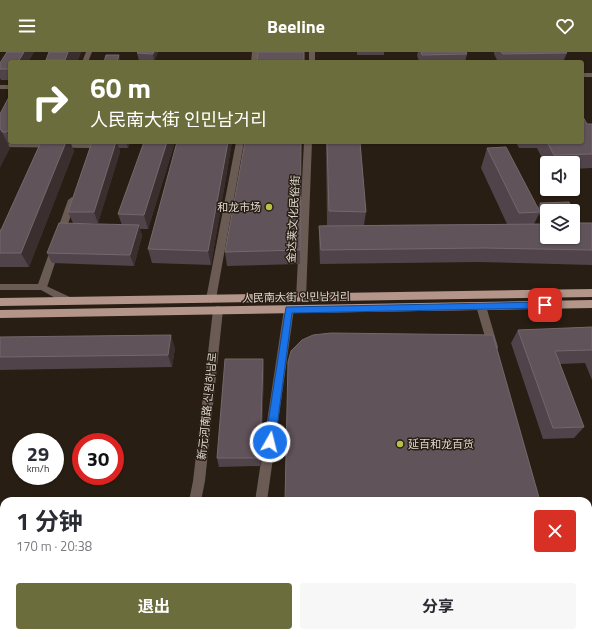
<!DOCTYPE html>
<html lang="zh">
<meta charset="utf-8">
<style>
:root{--surface:#fff;--page:#f7f7f7;--text:#2b2b33;--muted:#7c7c81;--accent:#6b6e3c}
body{margin:0;font-family:"Titillium Web","Noto Sans SC","Noto Sans KR",sans-serif;background:var(--page);color:var(--text);height:100vh;display:flex;flex-direction:column;font-size:15px;white-space:nowrap}
*{box-sizing:border-box;margin:0}
p{font-size:13px;color:var(--muted)}
.icon{flex:none;width:22px;height:22px;fill:none;stroke:currentColor;stroke-width:2;stroke-linecap:round;stroke-linejoin:round}
.map{position:relative;flex:1;overflow:hidden}
.side{position:absolute;left:0px;top:445px;width:592px;height:140px;display:flex;flex-direction:column;background:var(--surface);border-radius:12px 12px 0 0;box-shadow:0 1px 3px #0004}
.side>*{flex:none}
.top-card{position:absolute;left:8px;top:8px;width:576px;height:84px;border-radius:4px;box-shadow:0 1px 3px #0004;background:#6b6e3c;color:#fff;overflow:hidden}
.tools{position:absolute;left:540px;top:104px;display:grid;gap:8px}
.tools a{display:grid;place-items:center;width:40px;height:40px;border-radius:4px;background:var(--surface);box-shadow:0 1px 3px #0004;font-size:20px}
.speed{position:absolute;left:12px;top:381px;display:flex;gap:8px;font-size:20px;font-weight:700;text-align:center}
.speed>*{display:grid;place-content:center;width:52px;height:52px;border-radius:50%;background:var(--surface);box-shadow:0 1px 3px #0004;line-height:1}
.speed small{font-size:10px;font-weight:400}
.speed .limit{border:6px solid #d22;background:#fff;color:#111}
.pin{position:absolute;display:grid;place-items:center;width:34px;height:34px;color:#fff;margin:-17px;border-radius:8px;box-shadow:0 2px 6px #0006}
.me{position:absolute;width:44px;margin:-22px;rotate:8deg;stroke-linejoin:round;filter:drop-shadow(0 0 3px #0008)}
.turn{display:flex;align-items:center;gap:14px;height:84px;padding:0 16px;font-size:18px}
.turn .icon{width:52px;height:52px;stroke-width:2.5}
.turn b{display:block;font-size:28px;line-height:34px}
.round{display:grid;place-items:center;flex:none;width:42px;height:42px;border-radius:4px;background:var(--page)}
.overview{display:flex;align-items:center;justify-content:space-between;height:68px;padding:0 16px}
h1{font-size:24px;font-weight:700;line-height:30px}
.button{display:flex;gap:8px;margin-top:auto;padding:8px 16px}
.button a{flex:1;height:46px;border-radius:4px;background:var(--accent);color:#fff;font-size:16px;font-weight:700;line-height:46px;text-align:center}
.button a+a{background:var(--page);color:var(--text)}
header{display:flex;justify-content:space-between;align-items:center;height:52px;padding:0 16px;background:var(--accent);color:#fff;font-size:18px;font-weight:700}
.map>svg:first-child{display:block}
</style>
<header><svg class="icon" aria-label="menu" viewBox="0 0 24 24"><path d="M4 6h16M4 12h16M4 18h16"/></svg>Beeline<svg class="icon" aria-label="heart" viewBox="0 0 24 24"><path d="M12 20l-8-8c-3-5 5-10 8-4 3-6 11-1 8 4z"/></svg></header>
<div class="map">
<svg width="592" height="585" viewBox="0 0 592 585">
<rect width="100%" height="100%" fill="#281e13"/>
<g fill="none" stroke-linecap="round" stroke-linejoin="round">
<path fill="#6a5b55" fill-rule="evenodd" d="M0 91 91 92 94 94 91 96 0 95Z"/>
<path fill="#6a5b55" fill-rule="evenodd" d="M86 0H92L88 10H82Z
M252 0H258L257 10H251Z
M309 0H315V10H309Z
M582 21H592V25H582Z
M0 33H10V37H0Z
M236 90H244L216 247 211 251 206 247Z
M304 90H312L306 246 301 250 296 246Z
M72 145 76 148 47 235 45 237H39L37 235 68 148Z
M481 250 486 254 498 295 497 298H489L488 295 476 254Z
M289 253 292 254 294 257 267 449H255L284 257 286 254Z
M218 254 221 255 223 258 205 429 201 449H189L193 429 213 258 215 255Z
M588 561H592V575H588Z
M159 581H173V585H159Z
M236 581H250L249 585H235Z"/>
<path fill="#6a5b55" fill-rule="evenodd" d="M0 232H42L72 246 74 249 69 253 66 252 41 238H0Z"/>
<path fill="#b4958a" fill-rule="evenodd" d="M592 237V245L0 254V246Z
M592 248V256L0 266V258Z"/>
</g>
<path fill="#51434a" fill-rule="evenodd" d="M7 0H34L28 10H10V28H1L0 26V11Z
M81 0 77 10H47L46 8Z
M158 0 154 9H139L137 1Z
M357 0H384V3H357Z
M418 0H466L467 2 465 10H419L417 3Z
M494 0H566L567 1 563 10H498L494 2Z
M10 43V90H13V92H8L10 96 0 115V62Z
M587 72H592V116L573 117V111H547V116L537 96H519L516 90H582Z
M41 90H77L76 92H71L74 99 29 215H0V178H1Z
M92 90H130L128 96H119L120 100 98 171H73L68 160Z
M144 90H175L148 177H140L142 184 134 214 52 211 47 201 122 173 118 162Z
M177 90H232L211 213 152 211 148 197Z
M326 90H360L366 160 364 173 507 172 481 116 487 96 538 156 540 151 580 171H592V213L478 210 320 212 319 188V174L327 173ZM547 159 573 185H547ZM539 162 543 172H534Z
M300 97V212L227 214 225 200Z
M592 275V328L585 311 560 312 584 375 574 386 543 387 511 291 518 278Z
M0 285 175 296 172 315 0 318Z
M264 317 261 414 219 415 217 406Z
M403 581H449L450 585H403Z
M513 581H575L576 585H514Z"/>
<path fill="#3a2e2e" d="M24 0H34L28 10H18Z
M68 0H81L77 10H65V8Z
M154 0H158L154 9 153 2Z
M119 3 121 10H117Z
M10 75V86L7 80Z
M0 76 10 96 0 115Z
M66 90H70L74 99 29 215 21 201Z
M116 90H117L120 100 98 171 94 160Z
M126 90H130L128 96Z
M167 90H175L148 177 144 163Z
M228 90H232L211 213 208 199Z
M139 173 142 184 134 214 130 203Z
M171 283 175 296 172 315 168 303Z
M263 307 264 317 261 414 260 406Z
M209 581H214L213 585H208Z"/>
<path fill="#605359" stroke="#74686c" d="M7 0H24L18 10H10V17H0V11Z
M49 0H68L65 8H46Z
M138 0H154L153 2 137 1Z
M258 0H304V10H257Z
M421 0H466L467 2 422 3Z
M501 0H566L567 1 503 2Z
M106 3H119L117 10H104Z
M10 43V75L7 80H2L0 76V62Z
M582 63 587 72H592V102L554 103 547 90H582Z
M41 90H66L21 201H0V178H1Z
M92 90H116L94 160H68Z
M144 90H167L144 163 118 162Z
M177 90H228L208 199 148 197Z
M245 90H301L300 198 225 200Z
M327 90H360L366 160 329 159Z
M506 95 540 160 519 161 487 96Z
M569 150 580 171H573V159H547V164L540 151Z
M59 171 139 173 130 203 47 201Z
M573 171H592V198L484 196 321 198 319 174 547 172V185H573Z
M592 275V298L555 299 584 375 553 376 518 278Z
M331 281 493 283 540 449H285L288 310 291 299 302 288 313 283Z
M171 283 168 303 0 305V285Z
M225 307H263L260 406H217Z
M200 448 216 449H200Z
M174 581H209L208 585H173Z
M243 581H288V585H242Z
M410 581H449L450 585H411Z
M529 581H575L576 585H530Z"/>
<path fill="#1a73e8" stroke="#114b97" d="M545 250 549 253 545 256 292 261 275 390 273 393 270 395 266 393 265 390 286 255Z"/>
<g fill="#b9c046" stroke="#281e13" stroke-width="1.5">
<circle cx="269" cy="155" r="4"/>
<circle cx="400" cy="392" r="4"/>
</g>
<g text-anchor="middle" stroke-width="3" stroke-linejoin="round" paint-order="stroke">
<g font-size="11" fill="#e0d9d2" stroke="#281e13" text-anchor="end">
<text x="261" y="159">和龙市场</text>
<text x="408" y="396" text-anchor="start">延百和龙百货</text>
</g>
<g font-size="11" fill="#e0d9d2" stroke="#281e13">
<text transform="translate(293 167) rotate(-87)" y="4">金达莱文化民俗街</text>
<text transform="translate(296 245) rotate(-1)" y="4">人民南大街 인민남거리</text>
<text transform="translate(207 354) rotate(-84)" y="4">新元河南路 신원하남로</text>
</g>
</g>
</svg>
<div class="tools">
<a><svg class="icon" aria-label="sound" viewBox="0 0 24 24"><path d="M4 9h4l5-4v14l-5-4H4zM17 9q2 3 0 6"/></svg></a>
<a><svg class="icon" aria-label="layers" viewBox="0 0 24 24"><path d="M12 4l9 5-9 5-9-5zM3 14l9 5 9-5"/></svg></a>
</div>
<div class="speed"><div>29<small>km/h</small></div><div class="limit">30</div></div>
<div class="pin" style="left:545px;top:253px;background:#d93025"><svg class="icon" aria-label="arrive" viewBox="0 0 24 24"><path d="M6 21V4h12l-3 4 3 4H6"/></svg></div>
<svg class="me" style="left:270px;top:390px" viewBox="-20 -20 40 40"><circle r="17" fill="#1a73e8" stroke="#fff" stroke-width="3"/><path d="M0-11L8 9 0 5-8 9z" fill="#fff"/></svg>
<div class="top-card">
<div class="turn"><svg class="icon" aria-label="right" viewBox="0 0 24 24"><path d="M7 20v-9h11M14 6l5 5-5 5"/></svg><div><b>60 m</b>人民南大街 인민남거리</div></div>
</div>
<section class="side">
<div class="overview"><div><h1>1 分钟</h1><p>170 m · 20:38</p></div><a class="round" style="background:#d93025;color:#fff"><svg class="icon" aria-label="close" viewBox="0 0 24 24"><path d="M6 6l12 12M18 6L6 18"/></svg></a></div>
<div class="button"><a>退出</a><a>分享</a></div>
</section>
</div>
